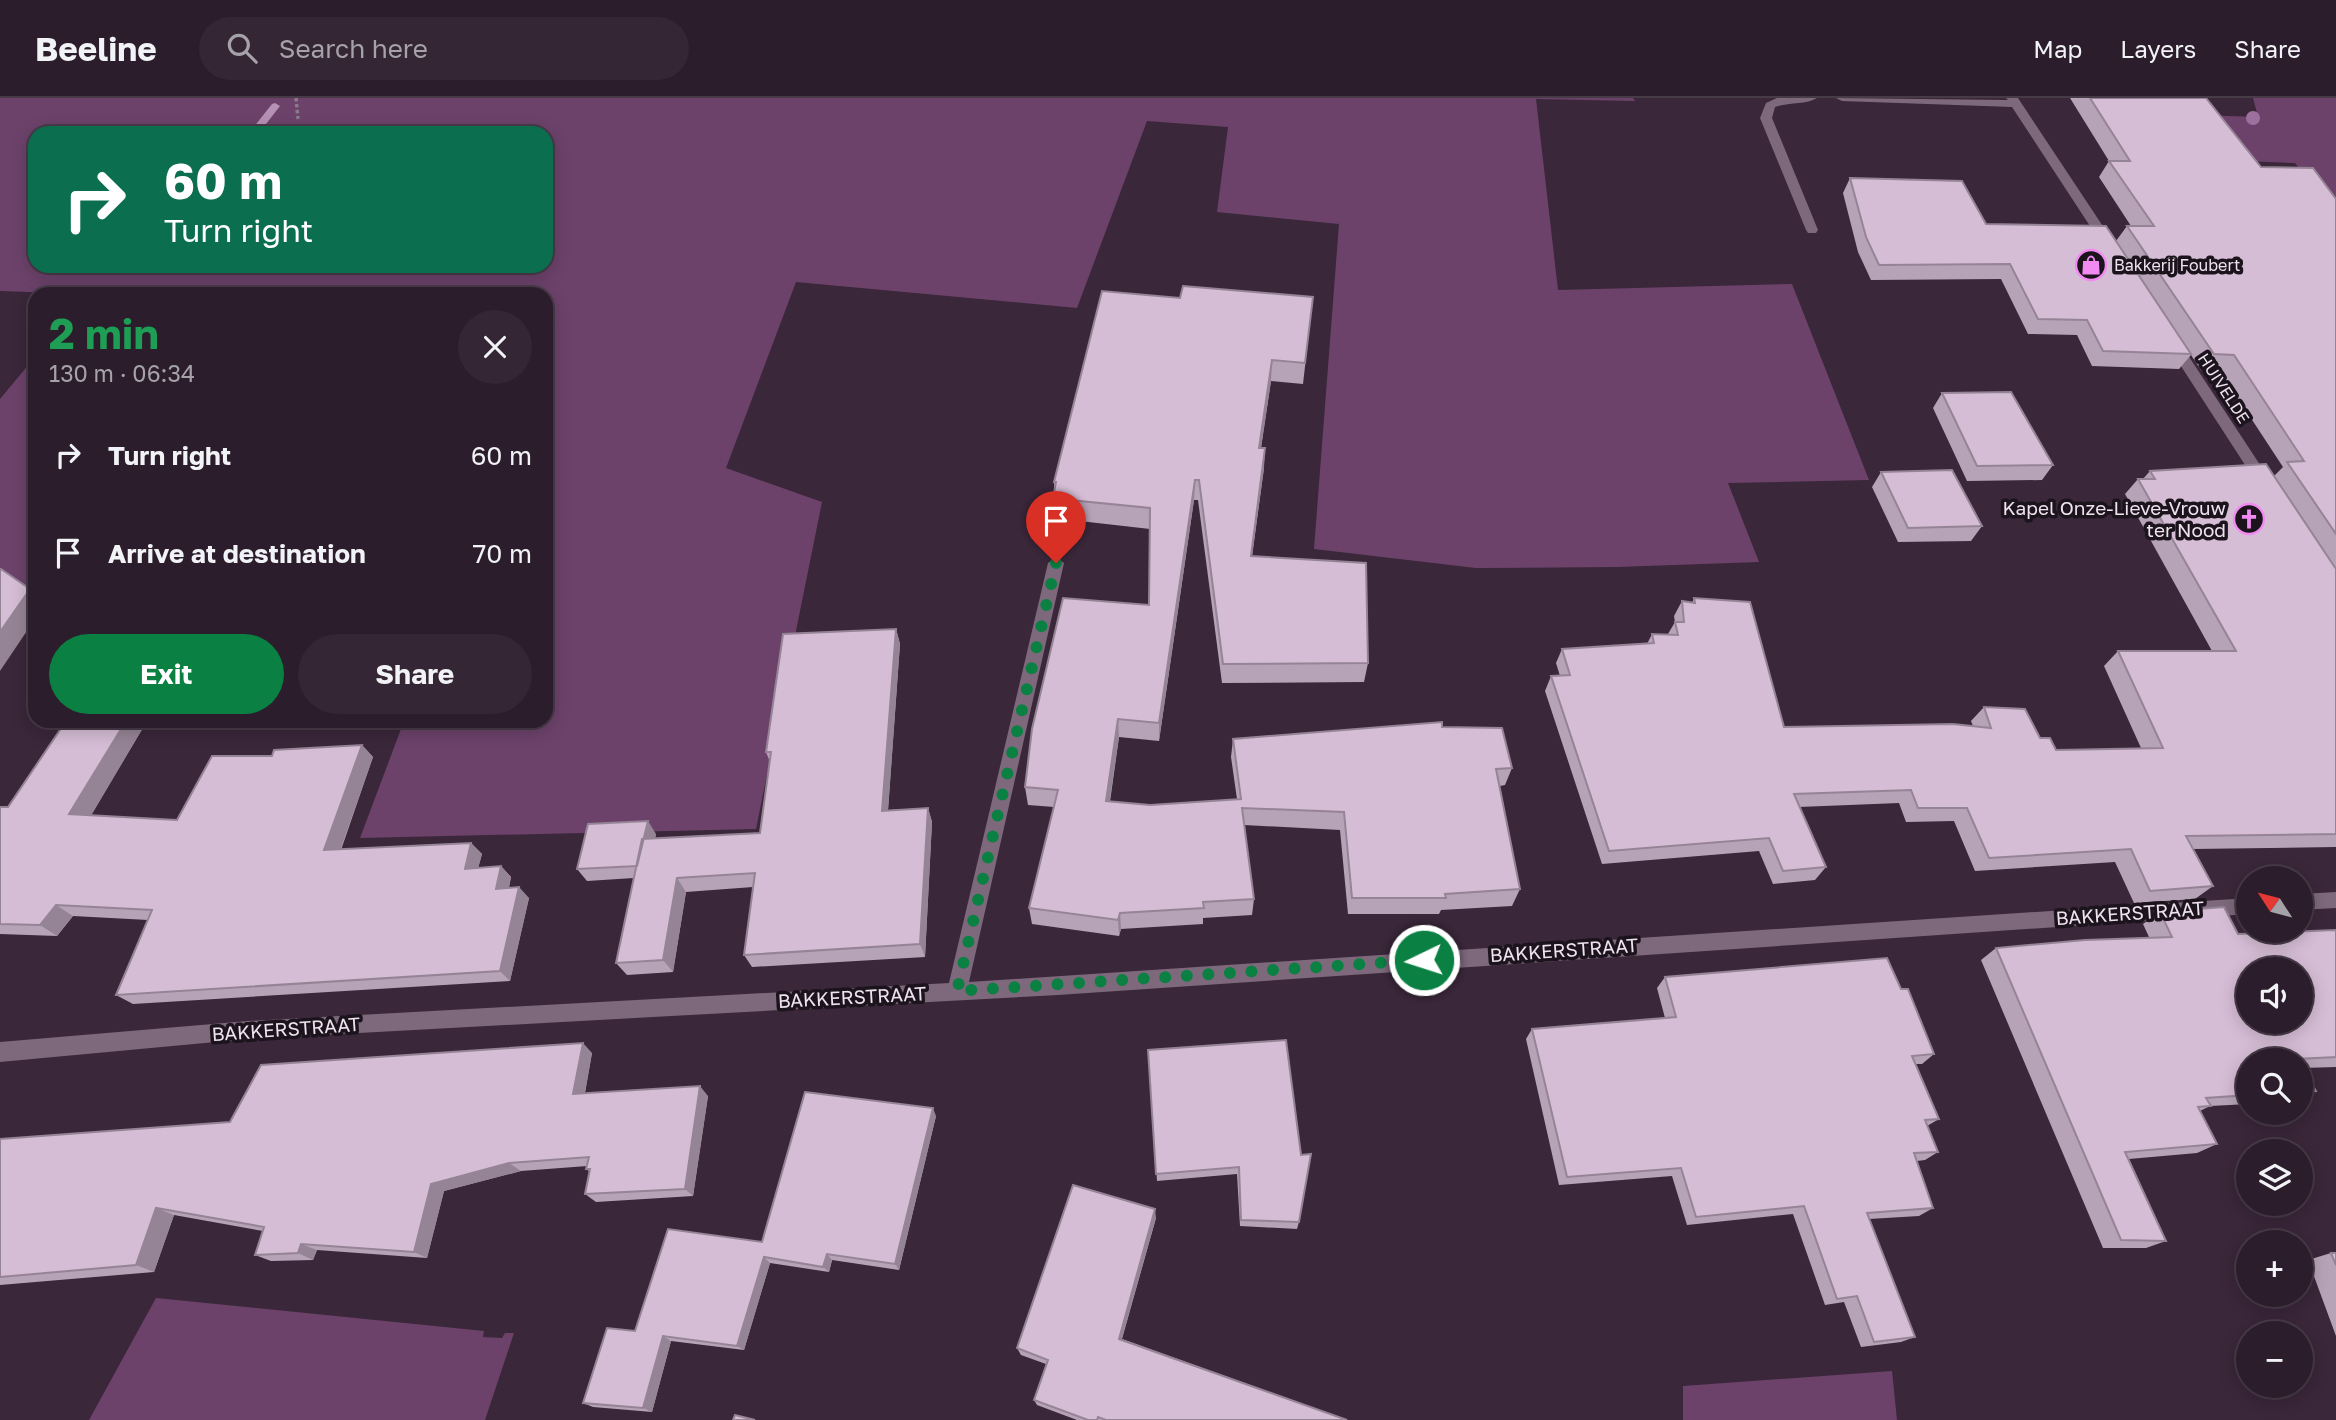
<!DOCTYPE html>
<meta charset="utf-8">
<style>
:root{--surface:#2c1d2c;--page:#342634;--text:#f1f3f6;--muted:#a6a2a9;--line:#483b48;--accent:#0b8043}
body{margin:0;font-family:"Golos Text",sans-serif;background:var(--page);color:var(--text);height:100vh;display:flex;flex-direction:column;font-size:26px;white-space:nowrap}
*{box-sizing:border-box;margin:0}
p{font-size:23px;color:var(--muted)}
.icon{flex:none;width:38px;height:38px;fill:none;stroke:currentColor;stroke-width:2;stroke-linecap:round;stroke-linejoin:round}
.map{position:relative;flex:1;overflow:hidden}
.panel{position:absolute;left:28px;top:189px;width:525px;height:441px;display:flex;flex-direction:column;background:var(--surface);border-radius:21px;box-shadow:0 4px 18px #0003,0 0 0 2px var(--line)}
.panel>*{flex:none}
.hud{position:absolute;left:28px;top:28px;width:525px;height:147px;border-radius:21px;box-shadow:0 4px 18px #0003,0 0 0 2px var(--line);background:#0b6e4f;color:#fff;overflow:hidden}
.needle{width:46px;rotate:306deg}
.controls{position:absolute;left:2236px;top:768px;display:grid;gap:14px}
.controls a{display:grid;place-items:center;width:77px;height:77px;border-radius:50%;background:var(--surface);box-shadow:0 4px 18px #0003,0 0 0 2px var(--line);font-size:35px}
.pin{position:absolute;display:grid;place-items:center;width:60px;height:60px;color:#fff;margin:-72px -30px;border-radius:50% 50% 50% 0;rotate:-45deg;box-shadow:0 0 7px #0007}
.pin .icon{rotate:45deg}
.me{position:absolute;width:77px;margin:-38px;rotate:266deg;stroke-linejoin:round;filter:drop-shadow(0 0 5px #0008)}
.turn{display:flex;align-items:center;gap:24px;height:147px;padding:0 21px;font-size:32px}
.turn .icon{width:91px;height:91px;stroke-width:2.5}
.turn b{display:block;font-size:49px;line-height:60px}
.round{display:grid;place-items:center;flex:none;width:74px;height:74px;border-radius:37px;background:var(--page)}
.head{display:flex;align-items:center;justify-content:space-between;height:119px;padding:0 21px}
h1{font-size:42px;font-weight:700;line-height:52px;color:#1e9e55}
.cta{display:flex;gap:14px;margin-top:auto;padding:14px 21px}
.cta a{flex:1;height:80px;border-radius:42px;background:var(--accent);color:#fff;font-size:28px;font-weight:700;line-height:80px;text-align:center}
.cta a+a{background:var(--page);color:var(--text)}
ul{padding:0;list-style:none}
li{display:flex;align-items:center;gap:21px;height:98px;padding:0 21px}
li div{flex:1}
li b{display:block;font-size:26px}
li em{font-style:normal}
header{display:flex;align-items:center;gap:42px;box-sizing:border-box;height:98px;padding:0 35px;background:var(--surface);border-bottom:2px solid var(--line)}
header strong{font-size:33px}
nav{display:flex;gap:38px;margin-inline-start:auto;font-size:24px}
.search{width:490px;height:63px;background:var(--page);display:flex;align-items:center;gap:18px;box-sizing:border-box;padding:0 24px;border-radius:38px;color:var(--muted);font-size:26px}
.map>svg:first-child{display:block}
</style>
<header>
<strong>Beeline</strong>
<div class="search"><svg class="icon" aria-label="search" viewBox="0 0 24 24"><circle cx="10" cy="10" r="6"/><path d="M15 15l6 6"/></svg>Search here</div>
<nav><a>Map</a><a>Layers</a><a>Share</a></nav>
</header>
<div class="map">
<svg width="2336" height="1322" viewBox="0 0 2336 1322">
<rect width="100%" height="100%" fill="#3a273a"/>
<path fill="#6c426b" fill-rule="evenodd" d="M0 0H1633L1635 3 1536 1 1558 192 1792 186 1869 382 1728 385 1759 464 1617 469 1476 470 1314 451 1339 126 1217 114 1228 29 1147 23 1077 210 796 184 726 370 822 404 756 731 360 740 404 623H546V196H87L0 193ZM35 35H546V168H35Z
M2253 0H2336V115L2295 65 2219 62 2196 17 2258 19Z
M35 259V513L0 510V301Z
M156 1200 484 1233 483 1239 502 1240 505 1235H514L485 1322H89Z
M1892 1273 1897 1322H1683V1288Z"/>
<g fill="none" stroke-linecap="round" stroke-linejoin="round">
<path fill="#b591b5" fill-rule="evenodd" d="M275 5 280 8 259 35H249L272 6Z"/>
<path stroke="#8a7b8a" stroke-width="3.5" stroke-dasharray="3.5 2.5" stroke-linecap="butt" d="M296 0 298 21"/>
<path fill="#7d687c" fill-rule="evenodd" d="M1777 0H1817C1806 7 1788 4 1775 9L1772 20 1818 132 1816 135H1808L1806 132 1760 20 1766 5Z
M1836 0 2008 2 2006 0H2018L2116 148 2115 151H2105L2012 9 1842 3Z
M2173 241 2178 242 2270 382 2272 386 2270 390H2260L2166 245Z
M1056 459 1064 465 969 884 2249 800V816L1058 897 248 941 0 964V944L248 923 949 885 1048 465Z
M2336 794V810L2301 812V796Z"/>
</g>
<circle fill="#9e709e" cx="2253" cy="20" r="7"/>
<path fill="#b7a3b7" d="M2070 0H2206L2261 69 2336 101V749L2193 751 2213 788 2195 801 2134 805 2115 764 1975 773 1954 723 1906 724 1899 705 1799 709 1826 769 1815 782 1773 786 1759 753 1602 766 1545 593 1551 578H1560L1556 565 1562 551 1647 546 1652 536H1668L1675 524 1674 518 1682 503 1692 505 1694 500 1784 629 1973 628 1971 623 1984 609 2040 640 2056 652 2141 650 2104 568 2118 553H2212L2125 396 2138 381H2143L2150 373 2274 378 2283 369 2220 273 2201 272 2191 257 2179 271 2092 268 2077 237 2028 236 2001 181 1871 182 1858 154 1843 95 1850 80 1986 126 2116 143 2127 128H2131L2099 79 2109 63Z
M1313 199 1303 286 1271 283 1261 350 1264 370 1252 459 1368 565 1364 584 1222 585 1198 402H1194L1159 643 1119 639 1110 704 1150 707 1237 701 1231 659 1233 641 1442 629 1512 670 1505 687 1500 688 1520 791 1512 808 1441 812 1439 816H1348L1340 732 1244 727 1254 801 1252 817 1203 820V826L1121 831 1119 838 1032 826 1029 810 1054 709 1028 707 1025 689 1149 507 1150 431 1062 421 1061 415H1056L1054 384 1180 200Z
M1942 295 2053 367 2042 382 1967 383 1933 310Z
M1881 374 1982 428 1971 443 1898 444 1872 389Z
M896 531 900 546 888 712 928 710 932 724 925 859 752 869 744 857 753 789 686 794 673 874 627 877 616 865 634 780 587 783 577 771 656 736 655 741 760 735 770 664 766 654Z
M66 623H147L91 717 177 722 272 658 362 647 373 659 341 752 471 745 482 756 478 770 501 768 511 779 509 790 529 800 510 883 133 906 116 897 148 822 73 818 57 838 0 836V709H8Z
M2160 814 2238 836 2336 832V969L2303 970 2316 993 2301 1000V962H2249V1006L2210 1008 2200 1013 2217 1046 2197 1055 2129 1061 2166 1143 2146 1150H2103L1981 862 1996 850 2149 839 2143 826Z
M1665 879 1901 891 1934 956 1922 966H1915L1939 1021 1927 1028 1938 1054 1925 1062 1917 1063 1933 1110 1919 1118 1869 1121 1915 1239 1901 1244 1861 1249 1844 1204 1825 1207 1793 1116 1687 1127 1672 1078 1559 1087 1526 941 1532 931 1665 920 1657 890Z
M1148 952 1299 1124 1297 1131 1240 1128 1237 1076 1157 1083Z
M592 955 585 995 708 998 693 1098 596 1104 585 1096 590 1074 586 1071 587 1068 521 1073 444 1093 427 1160 317 1152 313 1162 271 1163 255 1157 263 1133 174 1117 154 1174 0 1187V1041L230 1024Z
M936 1018 899 1172 832 1162 829 1174 770 1165 744 1252 671 1243 652 1314 593 1309 583 1305 635 1233 762 1144Z
M1156 1120 1122 1241 1347 1322H1077L1037 1307 1034 1302 1046 1266 1021 1257 1017 1250Z
M2331 1155H2336V1238L2308 1162Z"/>
<path fill="#958495" d="M1272 262 1271 283 1258 370 1259 350Z
M1265 350 1264 370 1249 478 1251 458Z
M1195 382 1194 402 1159 643V625Z
M30 491 35 496V521L0 573V534Z
M896 531 900 546 887 727 882 713Z
M1118 621 1119 639 1107 721 1106 703Z
M126 623H147L85 728 69 716Z
M362 647 373 659 336 764 324 752Z
M928 710 932 724 925 859 920 846Z
M648 723 656 736 646 780 638 768Z
M471 745 482 756 475 782 465 771Z
M501 768 511 779 506 801 496 791Z
M677 780 686 794 673 874 663 862Z
M519 789 529 800 510 883 500 873Z
M56 807 73 818 57 838 40 827Z
M1120 815 1121 831 1119 838 1118 822Z
M583 945 592 955 583 1005 573 996Z
M700 988 708 998 693 1098 685 1091Z
M933 1010 936 1018 899 1172 895 1166Z
M509 1065 521 1073 444 1093 427 1160 414 1154 431 1086Z
M156 1110 174 1117 154 1174 136 1167Z
M1155 1111 1156 1120 1120 1247 1119 1241Z
M301 1146 317 1152 313 1162 298 1155Z
M827 1156 832 1162 829 1174 823 1169Z
M764 1159 770 1165 744 1252 737 1248Z
M663 1238 671 1243 652 1314 643 1310Z"/>
<path fill="#d5bdd5" stroke="#958495" stroke-width="2" fill-rule="evenodd" d="M2090 0H2206L2261 69 2313 70 2336 101V436L2287 364 2304 363 2234 257 2214 256 2127 128H2154L2109 63H2130Z
M1850 80 1962 83 1986 126 2106 128 2191 256 2103 253 2087 222 2038 221 2010 166 1879 167 1866 139Z
M1183 188 1313 199 1305 265 1272 262 1259 350H1265L1251 458 1366 465 1368 565 1223 566 1199 382H1195L1159 625 1118 621 1106 703 1150 707 1241 701 1233 641 1442 624V629L1502 630 1512 670 1496 671 1520 791 1445 796 1446 800H1352L1344 714 1242 710 1254 801 1203 804 1204 810 1120 815 1118 822 1029 810 1058 692 1025 689 1032 631 1063 500 1149 507 1150 410 1060 401 1061 395H1054L1056 384H1054L1102 193 1180 200Z
M2011 294 2053 367 1977 368 1942 295Z
M2266 366 2336 471V736L2186 738 2213 788 2150 793 2131 751 1989 760 1967 710H1918L1911 692 1794 696 1826 769 1783 773 1769 740 1609 753 1551 578 1570 577 1562 551 1654 545 1652 536 1678 537 1675 524H1684L1682 503 1695 505 1694 500 1750 504 1784 629 1953 626 1991 630 1984 609 2025 611 2040 640H2050L2056 652 2163 650 2118 553H2236L2138 381H2155L2150 373Z
M1952 372 1982 428 1908 430 1881 374Z
M1 471 30 491 0 534V472Z
M896 531 882 713 928 710 920 846 744 857 755 775 677 780 663 862 616 865 642 741 760 735 771 654H766L783 536Z
M66 623H126L69 716 177 722 212 658H272L274 652 362 647 324 752 471 745 465 771 501 768 496 791 519 789 500 873 116 897 152 812 56 807 40 827 0 826V709H8Z
M648 723 637 768 577 771 588 726Z
M2224 809 2238 836 2336 832V959L2298 961 2299 962H2249V997L2206 1000 2211 1008 2198 1009 2217 1046 2125 1054 2166 1143 2121 1142 1996 850 2085 842 2172 839 2160 814ZM2249 872H2301V924H2249Z
M1887 860 1901 891H1908L1934 956 1912 958 1939 1021 1925 1022 1938 1054 1914 1055 1933 1110 1867 1115 1915 1239 1874 1244 1857 1198 1837 1201 1804 1108 1696 1119 1681 1070 1567 1079 1532 931 1676 919 1665 879Z
M1286 942 1301 1057 1311 1056 1299 1124 1241 1122 1239 1069 1156 1076 1148 952Z
M583 945 573 996 700 988 685 1091 585 1096 590 1071H586L589 1059 509 1065 431 1086 414 1154 301 1146 298 1155 255 1157 264 1129 156 1110 136 1167 0 1179V1041L230 1024 261 967Z
M2301 967 2316 993 2301 994Z
M805 994 933 1010 895 1166 827 1156 823 1169 764 1159 737 1248 663 1238 643 1310 583 1305 607 1230 635 1233 668 1131 762 1144Z
M1073 1087 1155 1111 1119 1241 1347 1322H1106L1098 1319 1097 1322H1088L1034 1302 1048 1262 1017 1250Z
M2331 1155H2336V1167Z
M735 1317 755 1322H733Z"/>
<g fill="none" stroke-linecap="round" stroke-linejoin="round">
<path stroke="#0b8043" stroke-width="12" stroke-dasharray="0 21.6" d="M1056 465 957 893 1424 862"/>
</g>
<defs>
<g id="shop-ring" transform="scale(1.575)"><circle r="9.5" fill="#1c141c" stroke="#f28af2" stroke-width="1.5"/><path d="M-5-2.5h2.3a2.7 3.5 0 0 1 5.4 0H5L5.5 6h-11ZM-1.5-2.5h3a1.5 2.3 0 0 0-3 0Z" fill="#f28af2"/></g>
<g id="church-ring" transform="scale(1.575)"><circle r="9.5" fill="#1c141c" stroke="#f28af2" stroke-width="1.5"/><path d="M-1.2-6h2.4v3.5h3.3v2.4h-3.3V6h-2.4V-.1h-3.3v-2.4h3.3Z" fill="#f28af2"/></g>
</defs>
<g fill-rule="evenodd">
<use href="#shop-ring" x="2091" y="167"/>
<use href="#church-ring" x="2249" y="421"/>
</g>
<g text-anchor="middle" stroke-width="7" stroke-linejoin="round" paint-order="stroke">
<g font-size="16" fill="#eee2ee" stroke="#1c141c" text-anchor="start">
<text x="2114" y="173">Bakkerij Foubert</text>
</g>
<g font-size="16" fill="#eee2ee" stroke="#1c141c">
<text transform="translate(2224 290) rotate(57)" y="6">HUIVELDE</text>
</g>
<g font-size="19" fill="#eee2ee" stroke="#1c141c" text-anchor="end">
<text x="2226" y="417">Kapel Onze-Lieve-Vrouw<tspan x="2226" dy="22">ter Nood</tspan></text>
</g>
<g font-size="19" fill="#eee2ee" stroke="#1c141c">
<text transform="translate(2130 815) rotate(-4)" y="7">BAKKERSTRAAT</text>
<text transform="translate(1564 852) rotate(-4)" y="7">BAKKERSTRAAT</text>
<text transform="translate(852 899) rotate(-3)" y="7">BAKKERSTRAAT</text>
<text transform="translate(286 931) rotate(-4)" y="7">BAKKERSTRAAT</text>
</g>
</g>
</svg>
<div class="controls">
<a><svg class="needle" viewBox="-14 -14 28 28"><path d="M0-13l5 13h-10z" fill="#e53935"/><path d="M0 13l5-13h-10z" fill="#a6a2a9"/></svg></a>
<a><svg class="icon" aria-label="sound" viewBox="0 0 24 24"><path d="M4 9h4l5-4v14l-5-4H4zM17 9q2 3 0 6"/></svg></a>
<a><svg class="icon" aria-label="search" viewBox="0 0 24 24"><circle cx="10" cy="10" r="6"/><path d="M15 15l6 6"/></svg></a>
<a><svg class="icon" aria-label="layers" viewBox="0 0 24 24"><path d="M12 4l9 5-9 5-9-5zM3 14l9 5 9-5"/></svg></a>
<a>+</a>
<a>−</a>
</div>
<div class="pin" style="left:1056px;top:465px;background:#d93025"><svg class="icon" aria-label="arrive" viewBox="0 0 24 24"><path d="M6 21V4h12l-3 4 3 4H6"/></svg></div>
<svg class="me" style="left:1424px;top:862px" viewBox="-20 -20 40 40"><circle r="17" fill="#0b8043" stroke="#fff" stroke-width="3"/><path d="M0-11L8 9 0 5-8 9z" fill="#fff"/></svg>
<div class="hud">
<div class="turn"><svg class="icon" aria-label="right" viewBox="0 0 24 24"><path d="M7 20v-9h11M14 6l5 5-5 5"/></svg><div><b>60 m</b>Turn right</div></div>
</div>
<section class="panel">
<div class="head"><div><h1>2 min</h1><p>130 m · 06:34</p></div><a class="round"><svg class="icon" aria-label="close" viewBox="0 0 24 24"><path d="M6 6l12 12M18 6L6 18"/></svg></a></div>
<ul>
<li><svg class="icon" aria-label="right" viewBox="0 0 24 24"><path d="M7 20v-9h11M14 6l5 5-5 5"/></svg><div><b>Turn right</b></div><em>60 m</em></li>
<li><svg class="icon" aria-label="arrive" viewBox="0 0 24 24"><path d="M6 21V4h12l-3 4 3 4H6"/></svg><div><b>Arrive at destination</b></div><em>70 m</em></li>
</ul>
<div class="cta"><a>Exit</a><a>Share</a></div>
</section>
</div>
